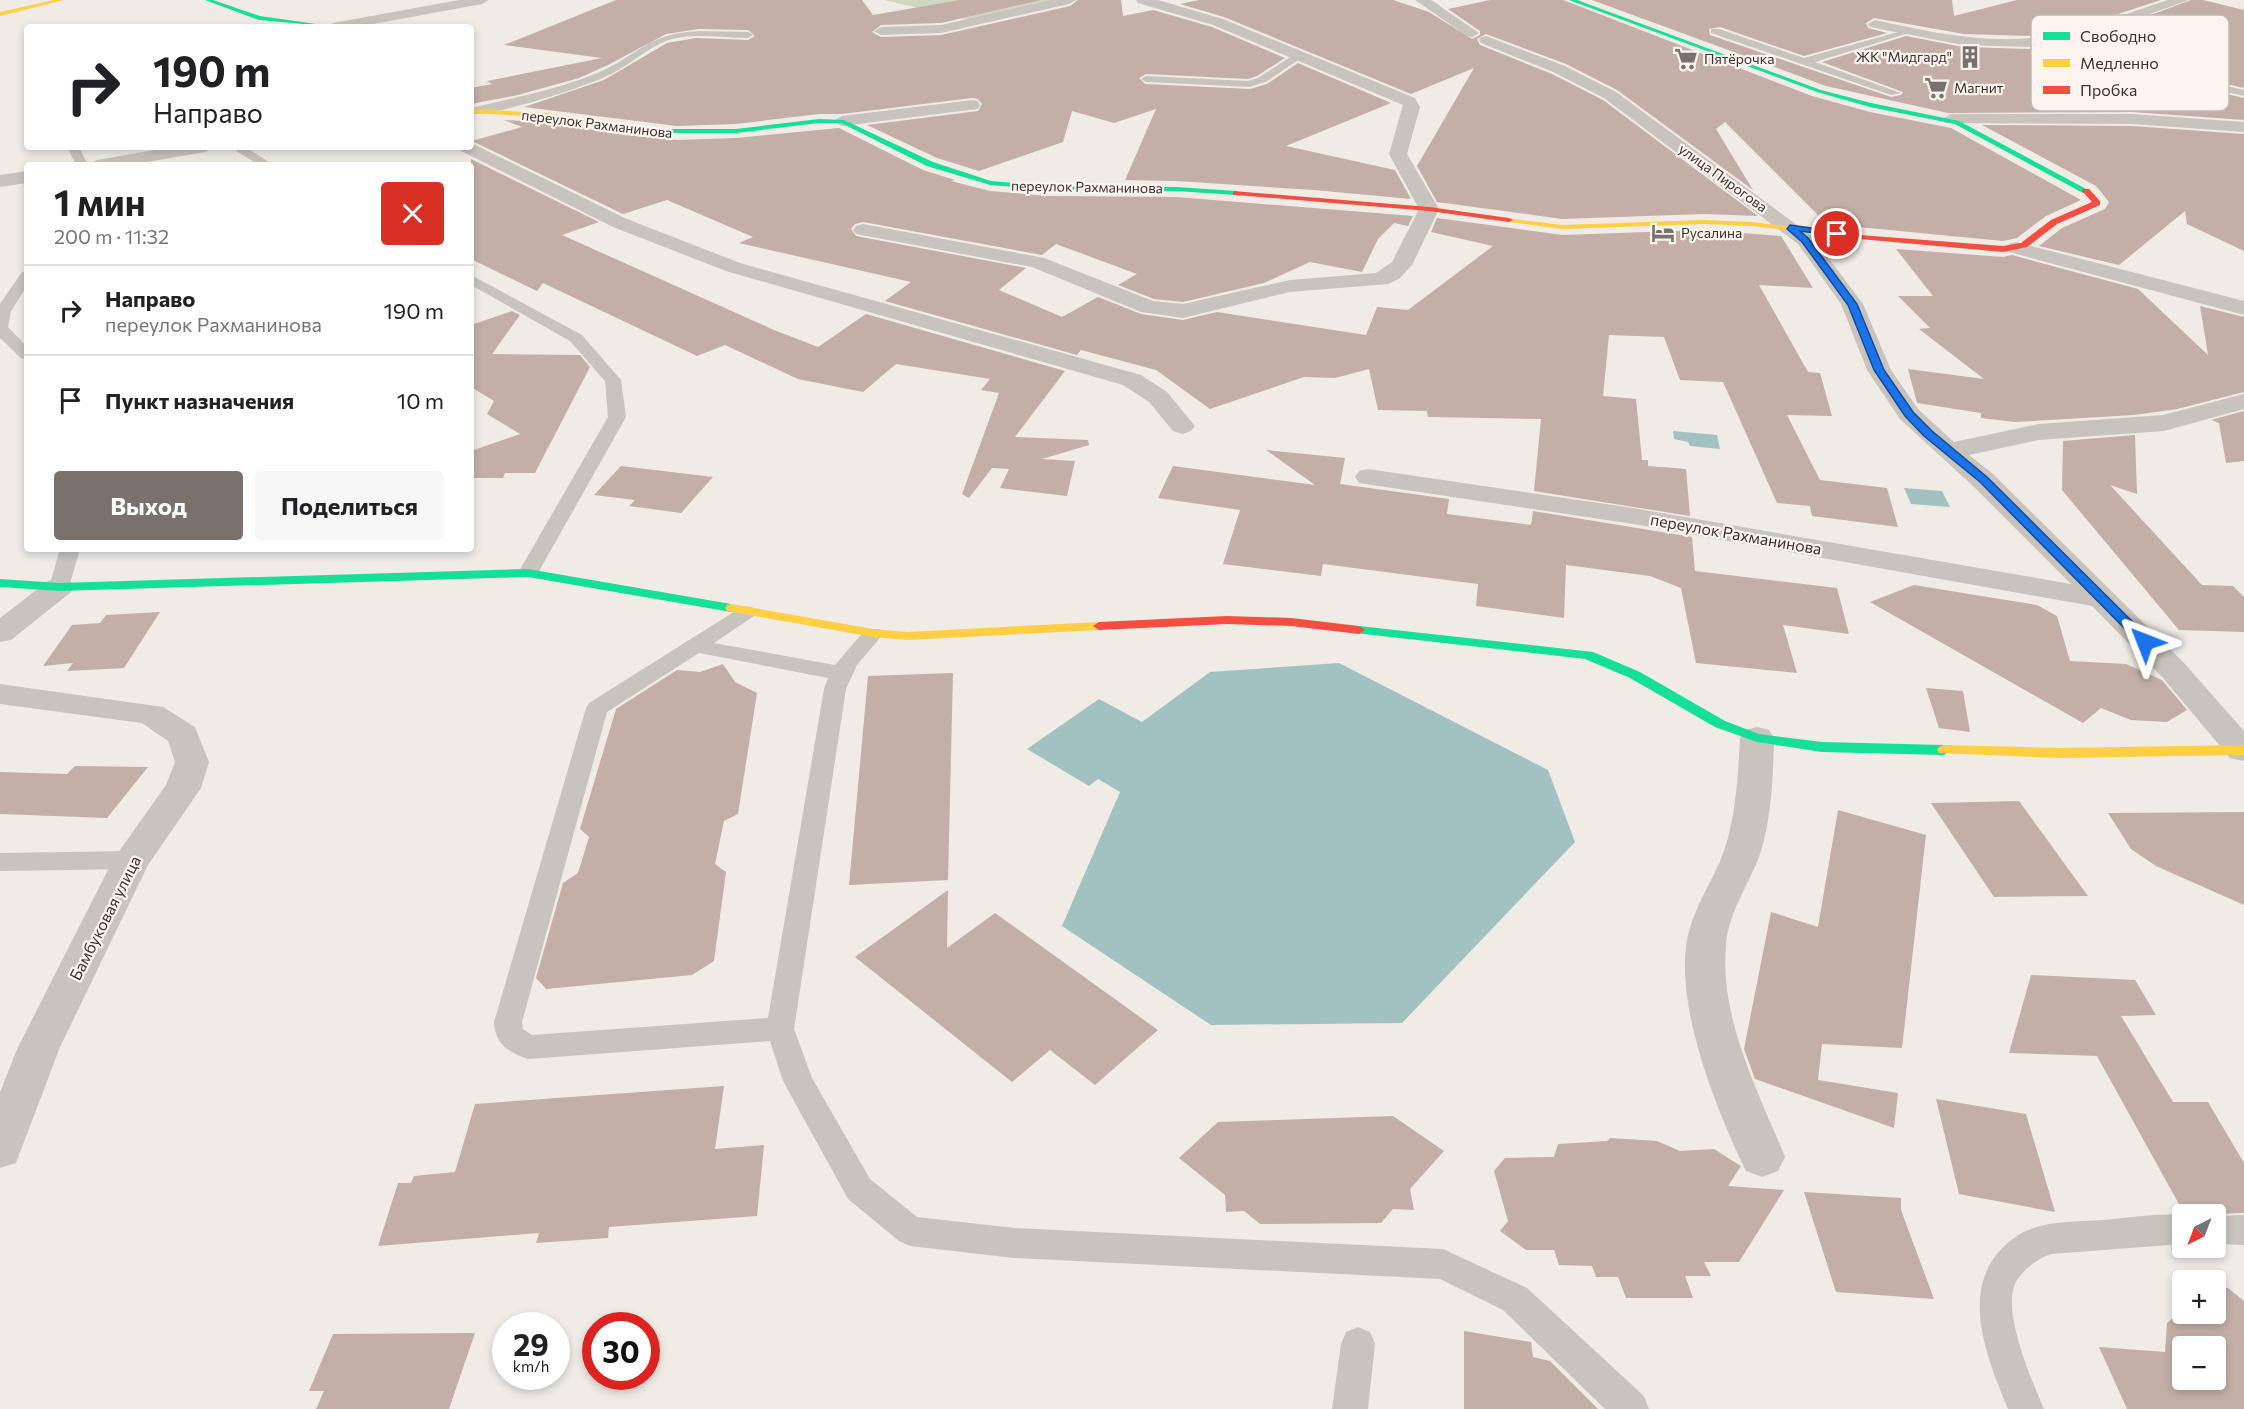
<!DOCTYPE html>
<html lang="ru">
<meta charset="utf-8">
<style>
:root{--surface:#fff;--page:#f6f6f6;--text:#202124;--muted:#757577;--line:#e0e0e0;--accent:#7a716c}
body{margin:0;font-family:Commissioner,sans-serif;background:var(--page);color:var(--text);height:100vh;display:flex;flex-direction:column;font-size:22px;white-space:nowrap}
*{box-sizing:border-box;margin:0}
p{font-size:20px;color:var(--muted)}
.icon{flex:none;width:33px;height:33px;fill:none;stroke:currentColor;stroke-width:2;stroke-linecap:round;stroke-linejoin:round}
.map{position:relative;flex:1;overflow:hidden}
.sheet{position:absolute;left:24px;top:162px;width:450px;height:390px;display:flex;flex-direction:column;background:var(--surface);border-radius:6px;box-shadow:0 3px 9px #0003}
.sheet>*{flex:none}
.top-card{position:absolute;left:24px;top:24px;width:450px;height:126px;border-radius:6px;box-shadow:0 3px 9px #0003;background:#fff;color:var(--text);overflow:hidden}
.needle{width:39px;rotate:222deg}
.controls{position:absolute;left:2172px;top:1204px;display:grid;gap:12px}
.controls a{display:grid;place-items:center;width:54px;height:54px;border-radius:6px;background:var(--surface);box-shadow:0 3px 9px #0003;font-size:30px}
.speed{position:absolute;left:492px;top:1312px;display:flex;gap:12px;font-size:30px;font-weight:700;text-align:center}
.speed>*{display:grid;place-content:center;width:78px;height:78px;border-radius:50%;background:var(--surface);box-shadow:0 3px 9px #0003;line-height:1}
.speed small{font-size:15px;font-weight:400}
.speed .limit{border:9px solid #d22;background:#fff;color:#111}
.pin{position:absolute;display:grid;place-items:center;width:51px;height:51px;color:#fff;margin:-26px;border:3px solid #fff;border-radius:50%;box-shadow:0 2px 6px #0007}
.me{position:absolute;width:66px;margin:-33px;rotate:315deg;stroke-linejoin:round;filter:drop-shadow(0 0 4px #0008)}
.turn{display:flex;align-items:center;gap:21px;height:126px;padding:0 30px;font-size:27px}
.turn .icon{width:78px;height:78px;stroke-width:2.5}
.turn b{display:block;font-size:42px;line-height:51px}
.round{display:grid;place-items:center;flex:none;width:63px;height:63px;border-radius:6px;background:var(--page)}
.overview{display:flex;align-items:center;justify-content:space-between;height:102px;padding:0 30px}
h1{font-size:36px;font-weight:700;line-height:45px}
.button{display:flex;gap:12px;margin-top:auto;padding:12px 30px}
.button a{flex:1;height:69px;border-radius:6px;background:var(--accent);color:#fff;font-size:24px;font-weight:700;line-height:69px;text-align:center}
.button a+a{background:var(--page);color:var(--text)}
ul{padding:0;list-style:none}
li{display:flex;align-items:center;gap:18px;height:90px;padding:0 30px;border-top:2px solid var(--line)}
li div{flex:1}
li b{display:block;font-size:22px}
li em{font-style:normal}
.map>svg:first-child{display:block}
</style>
<div class="map">
<svg width="2244" height="1409" viewBox="0 0 2244 1409">
<rect width="100%" height="100%" fill="#f0ebe5"/>
<path fill="#d1d6bf" d="M884 0H1066L973 21Z"/>
<path fill="#a1c2c1" d="M1673 431 1717 435 1720 449 1690 446 1688 442 1674 439Z
M1904 488 1942 491 1950 507 1911 504Z
M1339 663 1548 770 1575 842 1402 1023 1211 1025 1062 926 1120 792 1098 779 1089 786 1027 749 1099 699 1142 722 1210 672Z"/>
<path fill="#c3afa7" fill-rule="evenodd" d="M616 0H862L873 15 960 0H1041L941 23 881 25 872 32 881 37 941 35 1070 6 1078 0H1121L1123 16 1153 10 1212 27 1285 58 1257 76 1248 79 1146 74 1139 78 1145 84 1250 89 1267 84 1298 63 1391 103 1286 146 1395 170 1411 199 1314 190 1176 181 1125 180 1156 109 1114 123 1072 111 1063 142 979 171 937 158 867 125 978 111 982 104 978 99 972 98 842 114H819L736 124 677 126 524 107 604 80 667 43 696 38 748 40 755 36 748 30 699 29 666 34 608 65 579 78 518 95 471 104V88L492 84 487 81 602 58 504 45Z
M1199 0H1393L1429 12 1472 39 1480 35V31L1448 9 1490 0H1563L1812 96 1870 112 1951 128 2081 200 2046 216 2017 238 2003 241 1827 224 1725 122 1716 129 1753 190 1617 90 1566 64 1486 34 1477 39 1480 45 1552 74 1603 100 1758 216 1704 214 1562 219 1437 202 1417 166 1474 68 1411 94 1224 17 1180 4Z
M1592 0H1952L1954 16 2017 0H2161L2081 26 2031 36 1964 34 1874 18 1866 23 1868 28 1887 33 1804 56 1720 27 1709 29 1710 35 1891 97 1901 95 1903 92 1822 62 1906 36 1963 47 2029 49 2089 38 2191 0H2203L2244 10V88L2231 85H2135L2128 88 2127 92 2131 94 2231 95 2244 98V120L2132 112 1948 113 1826 86Z
M504 120 546 122 624 135 677 140 736 138 839 128 923 170 955 180 951 181 990 191 1049 196 1176 197 1413 216 1408 226 1394 223 1378 239 1362 272 1310 262 1264 283 1183 302 1154 299 1118 285 1137 274 1056 244 1042 255 863 222 855 224 851 229 856 236 1026 268 999 290 1062 317 1098 297 1141 314 1183 320 1217 312 1366 335 1377 307 1408 310 1493 246 1431 232 1437 218 1562 235 1704 230 1781 236 1813 288 1759 285 1808 372 1820 373 1832 416 1787 415 1820 480 1887 488 1898 527 1812 516 1810 506 1777 503 1723 382 1680 380 1664 337 1609 335 1603 396 1636 399 1642 460H1648V466L1686 469 1690 516 1534 491 1541 419 1428 417 1427 411 1378 410 1369 369 1335 378 1304 377 1210 409 1156 370 1081 350 1077 355 885 301 911 282 739 243 753 237 667 200 623 214 472 141 522 127Z
M1982 125 2132 126 2244 134V251L2187 224 2185 211 2119 265 2039 246 2062 228 2105 209 2109 202 2096 186Z
M471 159 599 222 562 235 774 330 818 347 866 314 1065 371 1015 437 1088 440 1089 445 1042 459 1075 461 1067 496 1000 488 1009 469 992 468 969 498 962 494 999 393 981 390 990 379 896 364 863 392 798 379 725 345 697 356 543 283 537 291 471 259Z
M1896 249 2003 257 2012 255 2138 289 2208 355 2200 306 2244 317V392L2177 409 2134 415 2015 422 1981 418V413L1917 403 1908 369 1984 379 1919 329 1930 328 1898 296H1933Z
M512 311 520 315 492 354 580 355 590 367 535 473H505L503 478H471V451L520 434 487 414 494 401 471 387V325Z
M2244 411V461L2226 463 2219 423 2211 420Z
M2135 435 2137 494 2110 485 2202 585 2233 586 2244 597V632L2179 630 2062 490 2063 441Z
M1266 450 1345 458 1340 484 1449 499 1447 514 1531 525 1533 511 1692 537 1695 571 1837 588 1849 634 1783 625 1797 673 1696 663 1681 588 1650 576 1566 565 1564 618 1476 606 1478 584 1323 564 1321 576 1223 564 1240 510 1158 498 1173 466 1315 485Z
M621 466 663 471 713 477 681 513 629 506 635 500 594 495Z
M1914 585 2037 605 2057 616 2070 661 2126 664 2162 680 2187 710 2167 722 2131 720 2101 708 2083 723 1870 602Z
M160 612 124 668 67 671 73 663 43 666 72 625 100 623 106 615Z
M723 664 735 682 757 693 738 814 724 821 715 864 726 872 714 961 692 975 546 989 536 978 563 883 578 873 589 837 580 829 616 709 677 670 700 672Z
M953 673 948 880 849 885 868 676Z
M1926 688 1963 691 1970 732 1939 728Z
M75 766 148 767 107 818 0 814V772L67 774Z
M2019 801 2088 896 1994 897 1931 803Z
M1838 810 1926 835 1902 1048 1822 1044 1818 1080 1898 1093 1894 1128 1755 1079 1744 1049 1771 912 1818 927Z
M2244 812V905L2156 866 2131 849 2108 813Z
M948 890 947 948 995 913 1158 1030 1095 1085 1050 1050 1012 1082 855 957Z
M2031 975 2135 980 2156 1015 2121 1016 2173 1102H2208L2244 1163V1213L2185 1215 2097 1056 2009 1053Z
M724 1086 715 1149 764 1145 757 1216 609 1227 608 1238 536 1243 539 1233 378 1246 398 1183H411L414 1176 455 1172 475 1104Z
M1936 1099 2026 1114 2055 1212 1959 1194Z
M1393 1116 1444 1151 1410 1189 1414 1210 1393 1209 1381 1223 1260 1224 1244 1211 1226 1212 1225 1195 1179 1158 1218 1122Z
M1610 1138 1657 1141 1680 1151 1714 1149 1741 1166 1728 1186 1784 1190 1739 1262H1704L1711 1276H1685L1693 1298H1626L1618 1277H1596L1592 1266 1559 1265 1554 1250H1526L1500 1231 1508 1221 1494 1171 1505 1158 1554 1157 1558 1144 1607 1141Z
M1804 1192 1901 1198V1210L1934 1299 1836 1292Z
M2216 1287 2228 1288 2244 1301V1409H2127L2099 1347 2165 1352 2167 1323 2182 1310V1314H2216ZM2182 1347H2216V1380H2182Z
M1464 1331 1531 1342 1533 1357 1550 1361 1598 1409H1464Z
M475 1333 449 1409H316L324 1391H309L333 1334Z"/>
<g fill="none" stroke-linecap="round" stroke-linejoin="round">
<path fill="#c9c3be" fill-rule="evenodd" d="M1711 29H1719L1804 58 1909 29V33L1815 62 1901 93 1891 95 1711 33Z
M699 31 748 32 753 35 748 38C722 38 691 32 666 41 648 48 632 63 615 72 593 85 495 116 471 114V108C513 98 555 90 595 74 637 57 646 33 699 31Z
M1295 54 1304 56 1266 82 1249 87 1146 82 1141 79 1146 76 1248 81 1258 78Z
M2135 87H2231L2244 90V96L2231 93 2131 92 2129 90Z
M67 147H79L88 165H76Z
M230 147H245L274 165H259Z
M27 271V286L11 311 8 327 27 347V360L21 358 0 338V304L22 272Z
M471 275 582 335 621 380 626 417 538 573 535 577H521L518 573 608 417 605 381 570 341 471 285Z
M60 549H80L69 587 66 591H52L49 587Z
M747 606 754 608 757 612 754 616 714 643 835 665 866 629H880L884 633 857 665 846 689 794 1029 812 1078 870 1179 917 1217 1014 1228 1443 1249 1527 1288 1644 1396 1649 1409H1605L1503 1310 1440 1279 1014 1258 910 1246 899 1241 848 1199 783 1081 770 1041 528 1059C508 1052 495 1044 494 1022L586 708 589 703 740 608ZM699 653 828 678 824 689 768 1018 532 1035 523 1029 522 1022 607 712Z
M132 851 141 854 145 860 141 866 132 869 0 871V853Z
M2183 1215 2182 1244 2051 1254C2038 1258 2018 1273 2014 1287 2004 1316 2032 1381 2044 1409H2008C1985 1353 1954 1278 2017 1236 2040 1220 2075 1222 2102 1220 2128 1218 2157 1213 2183 1215Z
M2244 1215V1245L2216 1244V1216Z
M1358 1327 1370 1332 1375 1344 1368 1409H1332L1341 1344 1346 1332Z"/>
<path fill="#c9c3be" fill-rule="evenodd" d="M459 0H489L482 4 357 27H326L333 23Z
M1051 0H1076L1069 4 941 33 881 35 874 31 881 27 941 25Z
M1136 0H1158L1223 19 1415 98 1420 107 1407 154 1439 209 1412 265 1399 279 1388 284 1290 292 1183 318 1141 312 1032 267 856 234 853 230 856 226 863 224 1044 258 1153 301 1183 304 1290 280 1376 273 1392 262 1419 209 1389 154 1403 105 1213 25 1138 3Z
M1415 0H1431L1479 33 1472 37 1467 36Z
M2168 0H2189L2088 36 2029 47 1963 45 1870 27 1868 24 1875 20C1933 33 1994 46 2053 35 2092 28 2130 12 2168 0Z
M1486 36 1565 66 1616 92 1812 236 1863 304 1891 370 1918 409 1954 442 2039 424 2163 415 2244 394V409L2164 431 2039 440 1969 455 1993 474 2185 664 2244 731V761L2230 758 2163 678 2092 606 1633 524 1359 483 1355 477 1359 471 1368 469 1633 508 2071 584 1973 486 1900 419 1867 370 1841 304 1798 244 1604 98 1553 72 1481 43 1479 40 1481 37Z
M972 100 978 101 980 105 978 109 842 126 833 121 842 116Z
M1951 114H2132L2244 122V132L2132 124 1945 123 1942 119Z
M471 143 627 219 740 263 1141 375 1167 392 1195 426 1191 431 1182 434 1173 431 1149 402 1123 385 726 271 613 227 461 151 458 147H471Z
M173 147H214L205 152 130 165H88L97 160Z
M27 171V183L0 187V175Z
M2016 242 2244 301V315L2009 252 2006 248 2009 244Z
M59 578 70 581 74 587 70 593 11 640 0 642V618L48 581Z
M0 684 163 707 195 727 209 762 201 788 148 865 60 1047 16 1163 0 1168V1092L18 1047 113 860 166 785 175 762 168 741 142 723 0 704Z
M1757 727 1769 730 1774 738C1773 776 1772 814 1761 851 1751 882 1729 910 1726 944 1719 1018 1758 1091 1785 1157L1778 1171 1762 1177 1746 1171C1716 1109 1673 1003 1688 935 1695 905 1714 879 1724 851 1736 815 1738 776 1740 738L1745 730Z"/>
<path fill="#16e098" fill-rule="evenodd" d="M205 0H213L260 16 337 27 259 20Z
M1569 0H1577L1821 90 1871 103 1959 121 2090 191 2083 193 1955 124 1870 107 1817 92Z
M819 119 844 120 933 162 991 181 1049 186 1176 187 1236 191 1240 193 1236 195 1176 191 1049 190 990 185 927 166 841 123H819L736 133H657L653 131 657 129H736Z
M528 569 731 604 737 608 731 612 528 577 59 591 0 587V579L59 583Z
M1359 626 1593 652 1640 672 1725 721 1759 734 1822 742 1944 745 1951 750 1944 755 1822 752 1757 742 1715 727 1630 678 1585 659 1355 633 1353 630Z"/>
<path fill="#ffcf43" fill-rule="evenodd" d="M54 0H64L0 16V12Z
M471 109 546 113 661 131 657 133 546 117 471 113Z
M1506 218 1562 225 1704 220 1752 222 1860 235 1864 237 1860 239 1752 226 1704 224 1562 229 1509 222 1505 220Z
M731 604 873 629 908 632 1099 622 1105 626 1099 630 908 640 873 637 727 611 725 608 727 605Z
M1944 745 2059 748 2244 745V755L2059 758 1939 753 1937 750 1939 747Z"/>
<path fill="#f24e42" fill-rule="evenodd" d="M2083 189H2089L2100 201V205L2057 224 2027 247 2003 252 1860 239 1856 237 1860 235 2003 246 2021 243 2051 220 2092 202 2082 191Z
M1233 191 1429 207 1509 218 1513 220 1509 222 1429 211 1236 195H1233Z
M1227 616 1291 618 1359 626 1365 630 1359 634 1291 626 1227 624 1099 630 1093 626 1099 622Z"/>
</g>
<path fill="#1a73e8" stroke="#114b97" stroke-width="1.5" d="M1790 225 1840 232 1837 236 1800 231 1808 238 1857 304 1884 370 1913 412 1932 431 1987 477 2150 639V645H2141L1980 482 1924 436 1905 416 1874 370 1848 305 1802 242 1787 229Z"/>
<defs>
<g id="building-bare" transform="scale(1.8)"><path d="M-4-6H4V6H1V3H-1V6H-4ZM-2.5-4.3h1.7v1.8h-1.7ZM.8-4.3h1.7v1.8H.8ZM-2.5-1h1.7V.8h-1.7ZM.8-1h1.7V.8H.8Z" fill="#7a716c" stroke="#fbf5ee" stroke-width="2.5" paint-order="stroke"/></g>
<g id="supermarket-bare" transform="scale(1.8)"><path d="M-6-5.5h2.5l.6 2H6L4.5 2H-2.5L-4.4-4H-6ZM-1.5 3.2a1.3 1.3 0 1 0 .1 0ZM3 3.2a1.3 1.3 0 1 0 .1 0Z" fill="#7a716c" stroke="#fbf5ee" stroke-width="2.5" paint-order="stroke"/></g>
<g id="hotel-bare" transform="scale(1.8)"><path d="M-6-4.5h1.5V1H6V5H4.5V3h-9V5H-6ZM-4 0a1.8 1.8 0 1 1 3.6 0ZM.5 0V-2.5h3Q6-2.5 6 0Z" fill="#7a716c" stroke="#fbf5ee" stroke-width="2.5" paint-order="stroke"/></g>
</defs>
<g fill-rule="evenodd">
<use href="#building-bare" x="1970" y="57"/>
<use href="#supermarket-bare" x="1686" y="59"/>
<use href="#supermarket-bare" x="1936" y="88"/>
<use href="#hotel-bare" x="1663" y="233"/>
</g>
<g text-anchor="middle" stroke-width="4.5" stroke-linejoin="round" paint-order="stroke">
<g font-size="14" fill="#3b302b" stroke="#fbf5ee" text-anchor="start">
<text x="1952" y="62" text-anchor="end">ЖК "Мидгард"</text>
<text x="1704" y="64">Пятёрочка</text>
<text x="1954" y="93">Магнит</text>
<text x="1681" y="238">Русалина</text>
</g>
<g font-size="14" fill="#3b302b" stroke="#fbf5ee">
<text transform="translate(597 124) rotate(7)" y="5">переулок Рахманинова</text>
<text transform="translate(1723 178) rotate(36)" y="5">улица Пирогова</text>
<text transform="translate(1087 187) rotate(1)" y="5">переулок Рахманинова</text>
</g>
<g font-size="16" fill="#3b302b" stroke="#fbf5ee">
<text transform="translate(1736 534) rotate(10)" y="6">переулок Рахманинова</text>
<text transform="translate(105 918) rotate(-63)" y="6">Бамбуковая улица</text>
</g>
</g>
<rect x="2031" y="15" width="198" height="96" rx="9" fill="#fbf5ee" stroke="#c1bab4" stroke-width="1.5"/>
<rect x="2043" y="32" width="27" height="8" fill="#16e098"/>
<rect x="2043" y="59" width="27" height="8" fill="#ffcf43"/>
<rect x="2043" y="86" width="27" height="8" fill="#f24e42"/>
<g font-size="16" fill="#3b302b">
<text x="2080" y="42">Свободно</text>
<text x="2080" y="69">Медленно</text>
<text x="2080" y="96">Пробка</text>
</g>
</svg>
<div class="controls">
<a><svg class="needle" viewBox="-14 -14 28 28"><path d="M0-13l5 13h-10z" fill="#e53935"/><path d="M0 13l5-13h-10z" fill="#757577"/></svg></a>
<a>+</a>
<a>−</a>
</div>
<div class="speed"><div>29<small>km/h</small></div><div class="limit">30</div></div>
<div class="pin" style="left:1837px;top:234px;background:#d93025"><svg class="icon" aria-label="arrive" viewBox="0 0 24 24"><path d="M6 21V4h12l-3 4 3 4H6"/></svg></div>
<svg class="me" style="left:2145px;top:642px" viewBox="-20 -20 40 40"><path d="M0-17L14 15 0 8-14 15z" fill="#1a73e8" stroke="#fff" stroke-width="4"/></svg>
<div class="top-card">
<div class="turn"><svg class="icon" aria-label="right" viewBox="0 0 24 24"><path d="M7 20v-9h11M14 6l5 5-5 5"/></svg><div><b>190 m</b>Направо</div></div>
</div>
<section class="sheet">
<div class="overview"><div><h1>1 мин</h1><p>200 m · 11:32</p></div><a class="round" style="background:#d93025;color:#fff"><svg class="icon" aria-label="close" viewBox="0 0 24 24"><path d="M6 6l12 12M18 6L6 18"/></svg></a></div>
<ul>
<li><svg class="icon" aria-label="right" viewBox="0 0 24 24"><path d="M7 20v-9h11M14 6l5 5-5 5"/></svg><div><b>Направо</b><p>переулок Рахманинова</p></div><em>190 m</em></li>
<li><svg class="icon" aria-label="arrive" viewBox="0 0 24 24"><path d="M6 21V4h12l-3 4 3 4H6"/></svg><div><b>Пункт назначения</b></div><em>10 m</em></li>
</ul>
<div class="button"><a>Выход</a><a>Поделиться</a></div>
</section>
</div>
